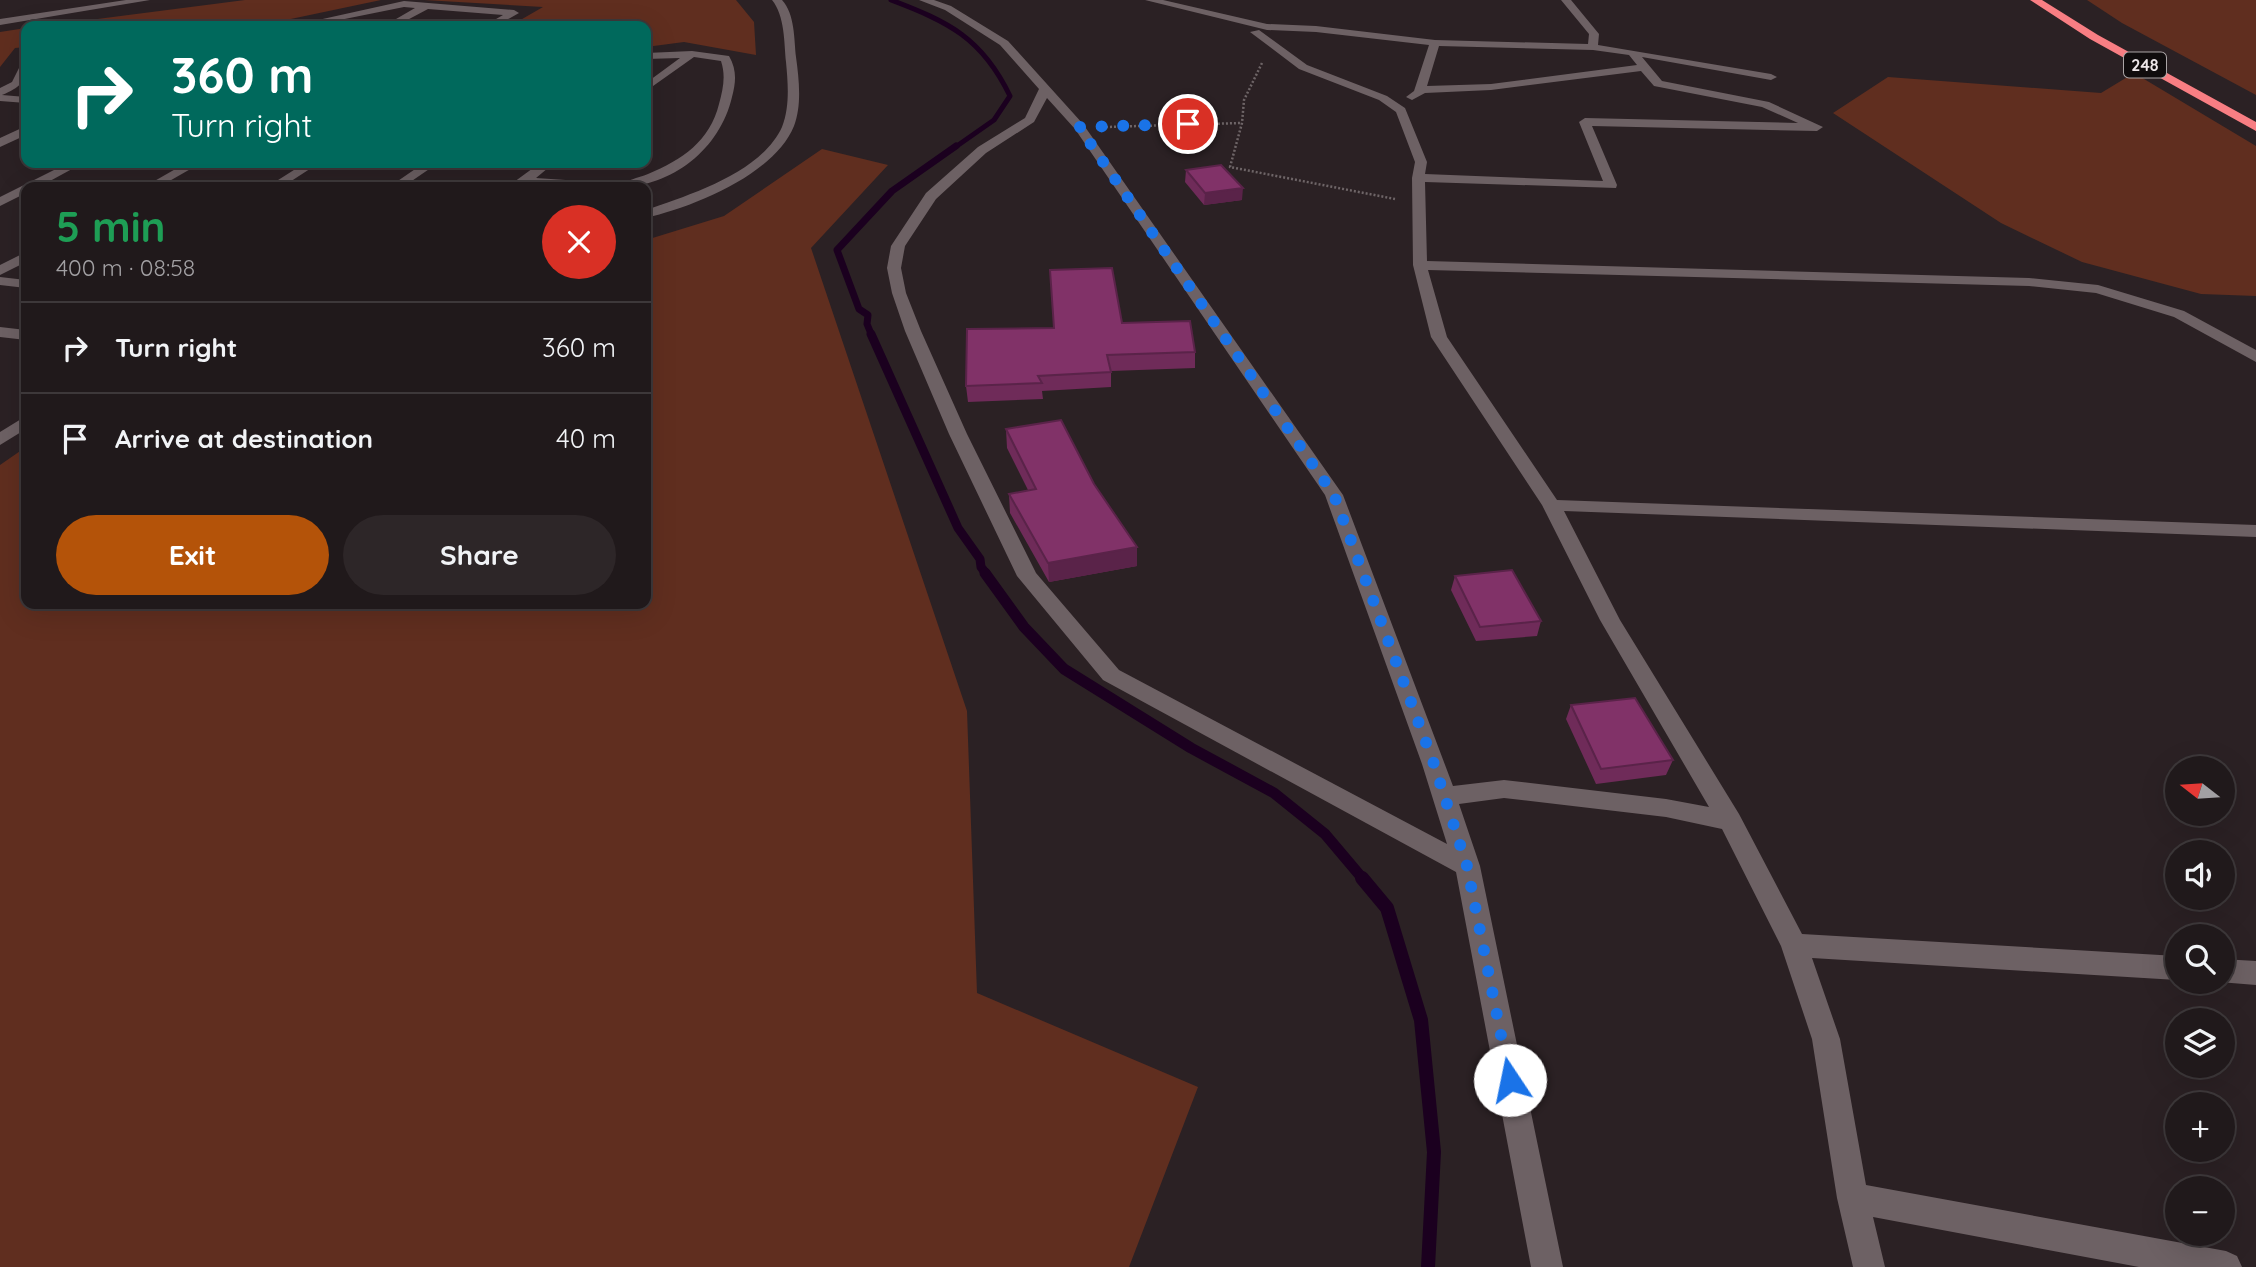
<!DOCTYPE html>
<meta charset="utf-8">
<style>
:root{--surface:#20191b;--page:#2d2628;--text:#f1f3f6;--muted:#a2a0a3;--line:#3d383a;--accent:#b45309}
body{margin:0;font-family:Quicksand,sans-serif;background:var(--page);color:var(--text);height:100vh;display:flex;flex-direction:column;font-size:26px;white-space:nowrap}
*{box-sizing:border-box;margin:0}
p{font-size:23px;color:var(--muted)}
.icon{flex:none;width:38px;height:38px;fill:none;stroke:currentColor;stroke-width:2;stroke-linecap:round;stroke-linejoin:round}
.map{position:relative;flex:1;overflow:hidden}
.details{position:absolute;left:21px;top:182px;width:630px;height:427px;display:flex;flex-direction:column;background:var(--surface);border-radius:14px;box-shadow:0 7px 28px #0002,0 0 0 2px var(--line)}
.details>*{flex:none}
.hud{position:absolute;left:21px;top:21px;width:630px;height:147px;border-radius:14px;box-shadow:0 7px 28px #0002,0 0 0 2px var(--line);background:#00695c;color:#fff;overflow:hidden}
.needle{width:46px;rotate:287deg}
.fabs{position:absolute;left:2165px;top:756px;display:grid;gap:14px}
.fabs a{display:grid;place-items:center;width:70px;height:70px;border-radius:50%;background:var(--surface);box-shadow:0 7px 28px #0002,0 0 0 2px var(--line);font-size:35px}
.pin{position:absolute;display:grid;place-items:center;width:60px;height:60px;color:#fff;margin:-30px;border:4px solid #fff;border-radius:50%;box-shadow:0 2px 7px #0007}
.me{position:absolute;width:77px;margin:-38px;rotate:349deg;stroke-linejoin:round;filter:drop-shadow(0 0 5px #0008)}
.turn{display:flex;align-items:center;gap:24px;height:147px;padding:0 35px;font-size:32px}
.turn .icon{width:91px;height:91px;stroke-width:2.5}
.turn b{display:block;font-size:49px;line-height:60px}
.round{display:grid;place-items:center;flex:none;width:74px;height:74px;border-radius:37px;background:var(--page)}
.headline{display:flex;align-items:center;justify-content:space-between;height:119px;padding:0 35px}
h1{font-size:42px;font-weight:700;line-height:52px;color:#1e9e55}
.primary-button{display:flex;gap:14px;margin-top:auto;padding:14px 35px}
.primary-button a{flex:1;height:80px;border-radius:42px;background:var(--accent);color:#fff;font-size:28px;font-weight:700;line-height:80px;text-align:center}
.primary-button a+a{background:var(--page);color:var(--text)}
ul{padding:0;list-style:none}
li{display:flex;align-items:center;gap:21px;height:91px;padding:0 35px;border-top:2px solid var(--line)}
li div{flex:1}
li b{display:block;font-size:26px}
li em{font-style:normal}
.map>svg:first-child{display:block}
</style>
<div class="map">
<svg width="2256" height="1267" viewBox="0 0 2256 1267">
<rect width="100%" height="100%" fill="#2b2124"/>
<path fill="#602e1f" d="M245 0H381L286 20 228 26H43Z
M424 0H736L754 22 756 55 684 42 646 47V26H510L543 7Z
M2087 0H2256V95L2122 23Z
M26 28V47L15 48 0 67V32Z
M2134 73 2256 146V296L2201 294 2082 262 2001 223 1833 113 1888 77 2101 93Z
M822 149 888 165 811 248 967 711 977 993 1198 1087 1129 1267H0V465L26 447V604H646V240L724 216Z"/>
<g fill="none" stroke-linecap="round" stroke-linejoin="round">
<path stroke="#1b001f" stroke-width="5" d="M891 0C949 22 982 38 1010 96L994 120 954 148"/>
<path stroke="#1b001f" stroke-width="7" d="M872 336 867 324 868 315 859 309 837 250 892 191 956 146"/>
<path stroke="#1b001f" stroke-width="9" d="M871 334 958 528 980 559 981 567 987 575"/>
<path stroke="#1b001f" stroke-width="11" d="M985 573 1024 627 1064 669 1191 748 1274 793 1325 834 1363 879"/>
<path stroke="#1b001f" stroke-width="14" d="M1362 878 1387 908 1421 1020 1434 1152 1428 1267"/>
<path stroke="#6e6567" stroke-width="2.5" stroke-dasharray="2 2" stroke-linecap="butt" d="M1262 63 1244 100 1242 123 1230 167 1395 199
M1106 127 1242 123"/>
<path fill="#6d6164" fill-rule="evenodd" d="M126 0H150L0 25V19Z
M772 0H782C795 14 794 39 796 57 799 79 802 105 794 126 774 175 693 207 646 218V210C689 195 761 173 782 127 790 107 788 83 786 62 784 42 785 16 772 0Z
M919 0H934L951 6 1008 41 1083 124 1343 495 1453 786 1504 780 1666 799 1709 807 1600 620 1542 505 1431 337 1413 265 1412 178 1415 162 1396 112 1379 100 1299 69 1250 32 1259 30 1307 65 1387 96 1405 108 1427 162 1425 174 1603 181 1579 122 1585 118 1798 123 1762 107 1654 86 1641 71 1491 90 1425 93 1412 100 1406 97 1414 91 1429 45 1316 32 1267 30 1145 0H1163L1267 24 1316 26 1435 40 1588 44 1589 34 1561 0H1571L1599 34 1598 45 1771 74 1777 77 1771 80 1642 57 1662 81 1769 102 1823 127 1817 131 1592 126 1617 185 1616 188 1425 182 1427 261 2029 278 2098 285 2184 311 2256 350V362L2174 317 2096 293 2029 286 1428 270 1447 337 1557 500 2256 525V537L1564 511 1620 620 1739 814 1802 934 2177 956V980L1812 958 1840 1039 1866 1185 2226 1251 2237 1256 2242 1267H2139L1873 1217 1885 1267H1853L1837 1198 1812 1039 1781 946 1722 829 1666 817 1504 798 1459 804 1480 866 1563 1267H1531L1456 872 1103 680 1017 576 949 434 905 331 892 293 887 268 891 246 926 193 978 147 1025 118 1039 89 1000 45 945 10ZM1439 46 1593 50 1629 55 1637 65 1491 84 1427 86ZM1047 98 1075 129 1325 495 1422 764 1447 844 1119 670 1036 573 967 434 921 331 906 293 901 268 905 246 936 199 986 153 1034 122Z
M404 1 514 10 519 13 496 26H484L503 15 428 9 396 26H384L415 8 404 7 310 26H291Z
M692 51 729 56C737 70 736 82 732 97 720 149 672 187 619 187 625 180 638 178 648 174 682 160 710 141 719 104 723 89 726 76 721 61L694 57 646 91V83L680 58 646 59V53Z
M26 61C27 81 21 87 2 95L26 97V103L0 101V88L12 82 21 64Z
M26 126V135L0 147V138Z
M68 163H83L39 187H26V193L0 206V197Z
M186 163H201L159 187H144Z
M305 163H319L282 187H267Z
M424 163H438L403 187H389Z
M540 163H554L536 178 610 183 616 187 527 185 514 187V182Z
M26 252V262L0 275V265Z
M0 277 26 280V288L0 285Z
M0 327 26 330V340L0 337Z
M26 416V429L0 445V432Z
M2222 959 2256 961V985L2219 982H2222Z"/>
<path fill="#f87e83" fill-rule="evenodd" d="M2030 0H2042L2098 35 2256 122V131L2090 39Z"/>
</g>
<path fill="#6f2b59" d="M1186 170 1242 200 1204 205 1185 182Z
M1122 323 1195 352V368L1111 371V387L1042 391 1043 399 968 402 966 386 1053 328Z
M1006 429 1094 484 1137 547V566L1049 582 1010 513 1009 494 1028 490 1007 448Z
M1455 576 1541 621 1537 636 1476 641 1451 590Z
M1571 705 1673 760 1666 775 1596 784 1566 719Z"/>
<path fill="#5a2349" d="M1243 188 1242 200 1204 205 1205 193Z
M1137 547V566L1049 582 1048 563Z"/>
<path fill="#813268" stroke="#5a2349" stroke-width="2" d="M1221 165 1243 188 1205 193 1186 170Z
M1112 268 1122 323 1190 321 1195 352 1107 355 1111 372 1038 376 1042 383 966 386 967 329 1054 328 1050 270Z
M1061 420 1094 484 1137 547 1048 563 1009 494 1036 489 1006 429Z
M1512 570 1541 621 1480 627 1455 576Z
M1635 698 1673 760 1601 769 1571 705Z"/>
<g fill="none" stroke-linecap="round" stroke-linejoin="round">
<path stroke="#1a73e8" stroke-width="12" stroke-dasharray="0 21.6" d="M1188 124 1079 127 1334 495 1434 764 1467 866 1510 1080"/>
</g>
<g text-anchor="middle" stroke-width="7" stroke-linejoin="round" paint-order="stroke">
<rect fill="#100c0d" stroke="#aba5a6" stroke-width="2" x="2124" y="52.5" width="42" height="25" rx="5"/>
<g font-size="16" font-weight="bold" fill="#ede6e8">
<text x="2145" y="71">248</text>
</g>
</g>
</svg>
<div class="fabs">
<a><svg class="needle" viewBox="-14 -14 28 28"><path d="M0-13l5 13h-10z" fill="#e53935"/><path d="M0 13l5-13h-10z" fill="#a2a0a3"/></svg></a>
<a><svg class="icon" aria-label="sound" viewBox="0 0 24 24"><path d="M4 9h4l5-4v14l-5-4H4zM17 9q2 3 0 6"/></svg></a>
<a><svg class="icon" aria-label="search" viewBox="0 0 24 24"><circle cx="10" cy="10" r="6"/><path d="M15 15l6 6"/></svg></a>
<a><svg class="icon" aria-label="layers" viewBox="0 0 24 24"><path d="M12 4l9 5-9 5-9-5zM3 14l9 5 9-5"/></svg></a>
<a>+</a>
<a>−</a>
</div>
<div class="pin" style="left:1188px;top:124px;background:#d93025"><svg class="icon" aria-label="arrive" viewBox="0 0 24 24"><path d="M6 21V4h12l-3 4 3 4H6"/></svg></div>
<svg class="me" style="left:1510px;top:1080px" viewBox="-20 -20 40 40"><circle r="19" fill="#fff"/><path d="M0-13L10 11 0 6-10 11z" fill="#1a73e8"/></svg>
<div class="hud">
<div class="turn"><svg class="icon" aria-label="right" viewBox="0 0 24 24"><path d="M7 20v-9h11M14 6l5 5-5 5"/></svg><div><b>360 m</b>Turn right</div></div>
</div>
<section class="details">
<div class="headline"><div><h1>5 min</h1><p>400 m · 08:58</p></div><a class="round" style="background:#d93025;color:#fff"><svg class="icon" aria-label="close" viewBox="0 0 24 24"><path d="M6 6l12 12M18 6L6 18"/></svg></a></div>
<ul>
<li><svg class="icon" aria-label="right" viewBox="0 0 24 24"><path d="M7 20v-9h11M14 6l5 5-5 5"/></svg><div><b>Turn right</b></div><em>360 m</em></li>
<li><svg class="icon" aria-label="arrive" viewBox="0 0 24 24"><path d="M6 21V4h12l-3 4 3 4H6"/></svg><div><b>Arrive at destination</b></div><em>40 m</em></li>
</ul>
<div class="primary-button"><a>Exit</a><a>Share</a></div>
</section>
</div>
